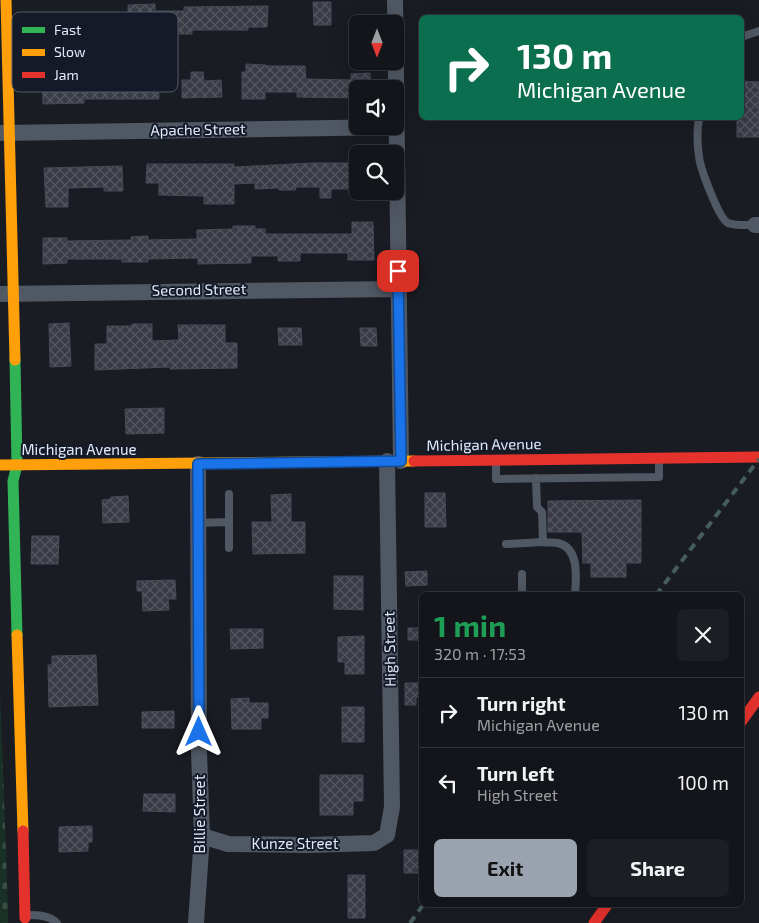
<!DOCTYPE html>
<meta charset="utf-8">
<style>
:root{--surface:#14151b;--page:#1d1e24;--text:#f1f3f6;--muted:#9d9fa3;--line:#33343a;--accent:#9ba2b0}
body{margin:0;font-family:"Exo 2",sans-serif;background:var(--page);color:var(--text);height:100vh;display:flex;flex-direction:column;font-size:19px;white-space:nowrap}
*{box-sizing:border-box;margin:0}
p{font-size:16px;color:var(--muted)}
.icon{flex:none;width:28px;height:28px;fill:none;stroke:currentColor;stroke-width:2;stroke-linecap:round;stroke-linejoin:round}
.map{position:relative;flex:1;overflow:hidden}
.drawer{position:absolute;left:419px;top:592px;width:325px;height:315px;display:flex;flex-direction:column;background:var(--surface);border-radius:8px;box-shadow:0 5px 20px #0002,0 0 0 1px var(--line)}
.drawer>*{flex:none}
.banner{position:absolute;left:419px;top:15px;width:325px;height:105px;border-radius:8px;box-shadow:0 5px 20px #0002,0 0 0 1px var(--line);background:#0b6e4f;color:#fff;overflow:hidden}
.needle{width:32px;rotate:180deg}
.buttons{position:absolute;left:349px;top:15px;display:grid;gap:10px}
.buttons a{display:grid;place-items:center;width:55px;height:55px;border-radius:8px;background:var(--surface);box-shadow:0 5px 20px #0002,0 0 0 1px var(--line);font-size:25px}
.pin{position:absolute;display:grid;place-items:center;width:42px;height:42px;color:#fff;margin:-21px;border-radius:10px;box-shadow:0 2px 8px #0006}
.me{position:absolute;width:55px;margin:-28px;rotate:0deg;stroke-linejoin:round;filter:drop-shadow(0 0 4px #0008)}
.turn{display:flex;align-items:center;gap:18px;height:105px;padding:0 15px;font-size:22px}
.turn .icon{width:65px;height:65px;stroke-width:2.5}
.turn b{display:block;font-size:35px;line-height:42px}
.round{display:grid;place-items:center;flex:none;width:52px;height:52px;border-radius:8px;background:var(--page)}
.headline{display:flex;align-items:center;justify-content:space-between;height:85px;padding:0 15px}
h1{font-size:30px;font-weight:700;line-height:38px;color:#1e9e55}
.cta{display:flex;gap:10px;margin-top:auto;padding:10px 15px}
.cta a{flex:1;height:58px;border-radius:8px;background:var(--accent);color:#111;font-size:20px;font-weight:700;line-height:58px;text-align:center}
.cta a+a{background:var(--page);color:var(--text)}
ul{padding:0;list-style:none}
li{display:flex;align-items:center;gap:15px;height:70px;padding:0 15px;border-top:1px solid var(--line)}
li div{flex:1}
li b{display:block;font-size:19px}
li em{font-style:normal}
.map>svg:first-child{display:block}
</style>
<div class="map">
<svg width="759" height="923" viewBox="0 0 759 923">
<defs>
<pattern id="cemetery-stones" width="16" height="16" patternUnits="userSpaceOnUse" patternTransform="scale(1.25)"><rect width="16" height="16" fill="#193026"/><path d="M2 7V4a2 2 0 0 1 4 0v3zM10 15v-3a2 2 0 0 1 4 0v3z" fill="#3a4e46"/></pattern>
<pattern id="building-cross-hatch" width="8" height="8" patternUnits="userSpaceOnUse" patternTransform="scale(1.25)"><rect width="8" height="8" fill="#393b45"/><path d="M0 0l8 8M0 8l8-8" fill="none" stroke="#555861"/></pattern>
</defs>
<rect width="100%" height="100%" fill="#1a1c24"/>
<path fill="url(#cemetery-stones)" d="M0 689 8 909V923H0Z"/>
<path fill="url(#building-cross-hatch)" stroke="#464b56" d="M313 2H331V25H314Z
M155 4V11H184V7L268 6 267 27H248V30H192V34H179V28L156 29V49H128V5Z
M90 58H119L120 82 148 81V70H158L159 99H84V103L43 104 42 70 90 69Z
M246 64 266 65V66H305L306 79 351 80V74L370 73 371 89H358V98L297 97V92H265V99H242V72H246Z
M191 72H203L204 81 221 80 222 97 182 98V80H191Z
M741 81 759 82V137H737V118H741Z
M313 163H358V189H331V198H320V187H295L296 190H279V188L255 189V183L234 184V204H204V196L159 195V183H146L147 164H234V167Z
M122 166 123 191H104V187L68 188V207H46L44 168Z
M352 222H373L374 260H348V253H300V261H278V256H251V263L198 264V258L148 259V262H122V259H67V263L43 264V238H67V241L131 240V237L148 236V240L197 239V230L233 229V226H255V229H265V234H352Z
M69 323 71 366 50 367 49 324Z
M132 324H152V341L179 340 178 325H225V343H237V368L170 369V367L95 370V344H107V326H132Z
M278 328H301L302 345H279Z
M360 328H376L377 346H361Z
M164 408V433L126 434 125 409Z
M425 493H445L446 527H425Z
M291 494V522H305V553L253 554 252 522H272L271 495Z
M128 496 129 522 103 523 102 500 111 499V497Z
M641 500V563H626V577H591V563H583L582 532H548V501Z
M32 536H59L58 564H31Z
M427 571V585L406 586 405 572Z
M334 576H363V610L334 609Z
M175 580 176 599H168L169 610 143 611 142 591H137V581Z
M408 628H421V640H408Z
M230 629H263V648L231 649Z
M364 636V674H345V662H338V637Z
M96 655 98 705 49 707 48 665H52V656Z
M405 683H421V697H416V705H405Z
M249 698V703H268V718H261V729H232L231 699Z
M342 707H364V742H342Z
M174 711V728H142V712Z
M320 775H363V801H353V815H320Z
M144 794H175V812L143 811Z
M92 826V842H88V851L59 852V827Z
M404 850H421V873H404Z
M348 875H365V918H348Z"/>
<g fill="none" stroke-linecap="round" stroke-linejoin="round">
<path stroke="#505864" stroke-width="8" d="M741 37 759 31
M699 118C697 130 697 143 699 156 700 168 719 219 728 223 736 226 747 225 755 225
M496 462V479L659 477V461
M536 478 537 507 542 512 543 542C548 543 554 542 558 543 580 548 576 579 575 595
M229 494V548
M198 523 229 522
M506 544 543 542
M522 574V595
M26 915C37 915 49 915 57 923"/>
<path stroke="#505864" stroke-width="16" d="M395 0 401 461
M0 133 397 127
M755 225H759
M0 294 398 289
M202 836 228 844 309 845 374 843 387 835 392 807 387 461
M196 923 202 836 199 751 198 464"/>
<path stroke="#30b455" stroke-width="11" d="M15 360 17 465 13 481 17 635"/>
<path stroke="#ff9f0a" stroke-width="11" d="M6 0 15 360
M0 465 414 461
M17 635 23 831"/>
<path stroke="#e5322d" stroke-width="11" d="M414 461 759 457
M741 722 759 697
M23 831 25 918
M594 923 607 905"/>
<path stroke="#465d5f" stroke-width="4" stroke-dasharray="8 6" stroke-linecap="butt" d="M656 595 759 459
M410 923 423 905"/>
</g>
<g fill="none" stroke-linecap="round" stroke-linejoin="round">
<g stroke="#114b97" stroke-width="12">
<path id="route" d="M199 732 198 464 401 461 398 271"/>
</g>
<use href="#route" stroke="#1a73e8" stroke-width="9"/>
</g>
<g text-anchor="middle" stroke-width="4" stroke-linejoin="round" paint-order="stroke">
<g font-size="15" fill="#e1eafb" stroke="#151a29">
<text transform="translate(198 130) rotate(-1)" y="5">Apache Street</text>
<text transform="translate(199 290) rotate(-1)" y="5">Second Street</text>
<text transform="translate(484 445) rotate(-1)" y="5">Michigan Avenue</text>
<text x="79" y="455">Michigan Avenue</text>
<text transform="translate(390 649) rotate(-91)" y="5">High Street</text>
<text transform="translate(200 814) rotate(-90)" y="5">Billie Street</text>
<text x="295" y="849">Kunze Street</text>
</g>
</g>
<rect x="12" y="12" width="166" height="80" rx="8" fill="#151a29" stroke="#525868" stroke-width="1"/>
<rect x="22" y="27" width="23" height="6" fill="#30b455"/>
<rect x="22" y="49" width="23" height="7" fill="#ff9f0a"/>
<rect x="22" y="72" width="23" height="6" fill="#e5322d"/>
<g font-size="14" fill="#e1eafb">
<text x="54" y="35">Fast</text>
<text x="54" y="57">Slow</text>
<text x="54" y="80">Jam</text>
</g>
</svg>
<div class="buttons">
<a><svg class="needle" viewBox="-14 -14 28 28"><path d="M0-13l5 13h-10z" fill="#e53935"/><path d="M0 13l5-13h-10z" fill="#9d9fa3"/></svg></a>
<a><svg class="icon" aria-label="sound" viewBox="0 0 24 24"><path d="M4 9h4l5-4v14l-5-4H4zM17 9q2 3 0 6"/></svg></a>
<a><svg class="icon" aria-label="search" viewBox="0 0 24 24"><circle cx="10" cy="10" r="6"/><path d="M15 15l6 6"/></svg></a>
</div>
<div class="pin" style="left:398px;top:271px;background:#d93025"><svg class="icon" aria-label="arrive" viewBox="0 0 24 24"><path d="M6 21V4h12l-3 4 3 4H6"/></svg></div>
<svg class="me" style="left:199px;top:732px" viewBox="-20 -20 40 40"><path d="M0-17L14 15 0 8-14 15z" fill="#1a73e8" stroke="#fff" stroke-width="4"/></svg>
<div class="banner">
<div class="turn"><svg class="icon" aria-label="right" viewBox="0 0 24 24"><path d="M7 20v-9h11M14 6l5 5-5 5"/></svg><div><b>130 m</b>Michigan Avenue</div></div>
</div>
<section class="drawer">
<div class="headline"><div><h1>1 min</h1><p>320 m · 17:53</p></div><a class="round"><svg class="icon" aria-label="close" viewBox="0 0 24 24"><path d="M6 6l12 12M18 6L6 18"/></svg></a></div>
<ul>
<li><svg class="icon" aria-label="right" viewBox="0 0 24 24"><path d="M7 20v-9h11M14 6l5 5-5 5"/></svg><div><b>Turn right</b><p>Michigan Avenue</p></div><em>130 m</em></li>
<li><svg class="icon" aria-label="left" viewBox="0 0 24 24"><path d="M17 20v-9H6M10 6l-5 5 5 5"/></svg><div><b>Turn left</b><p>High Street</p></div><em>100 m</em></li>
</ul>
<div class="cta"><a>Exit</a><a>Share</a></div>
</section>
</div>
